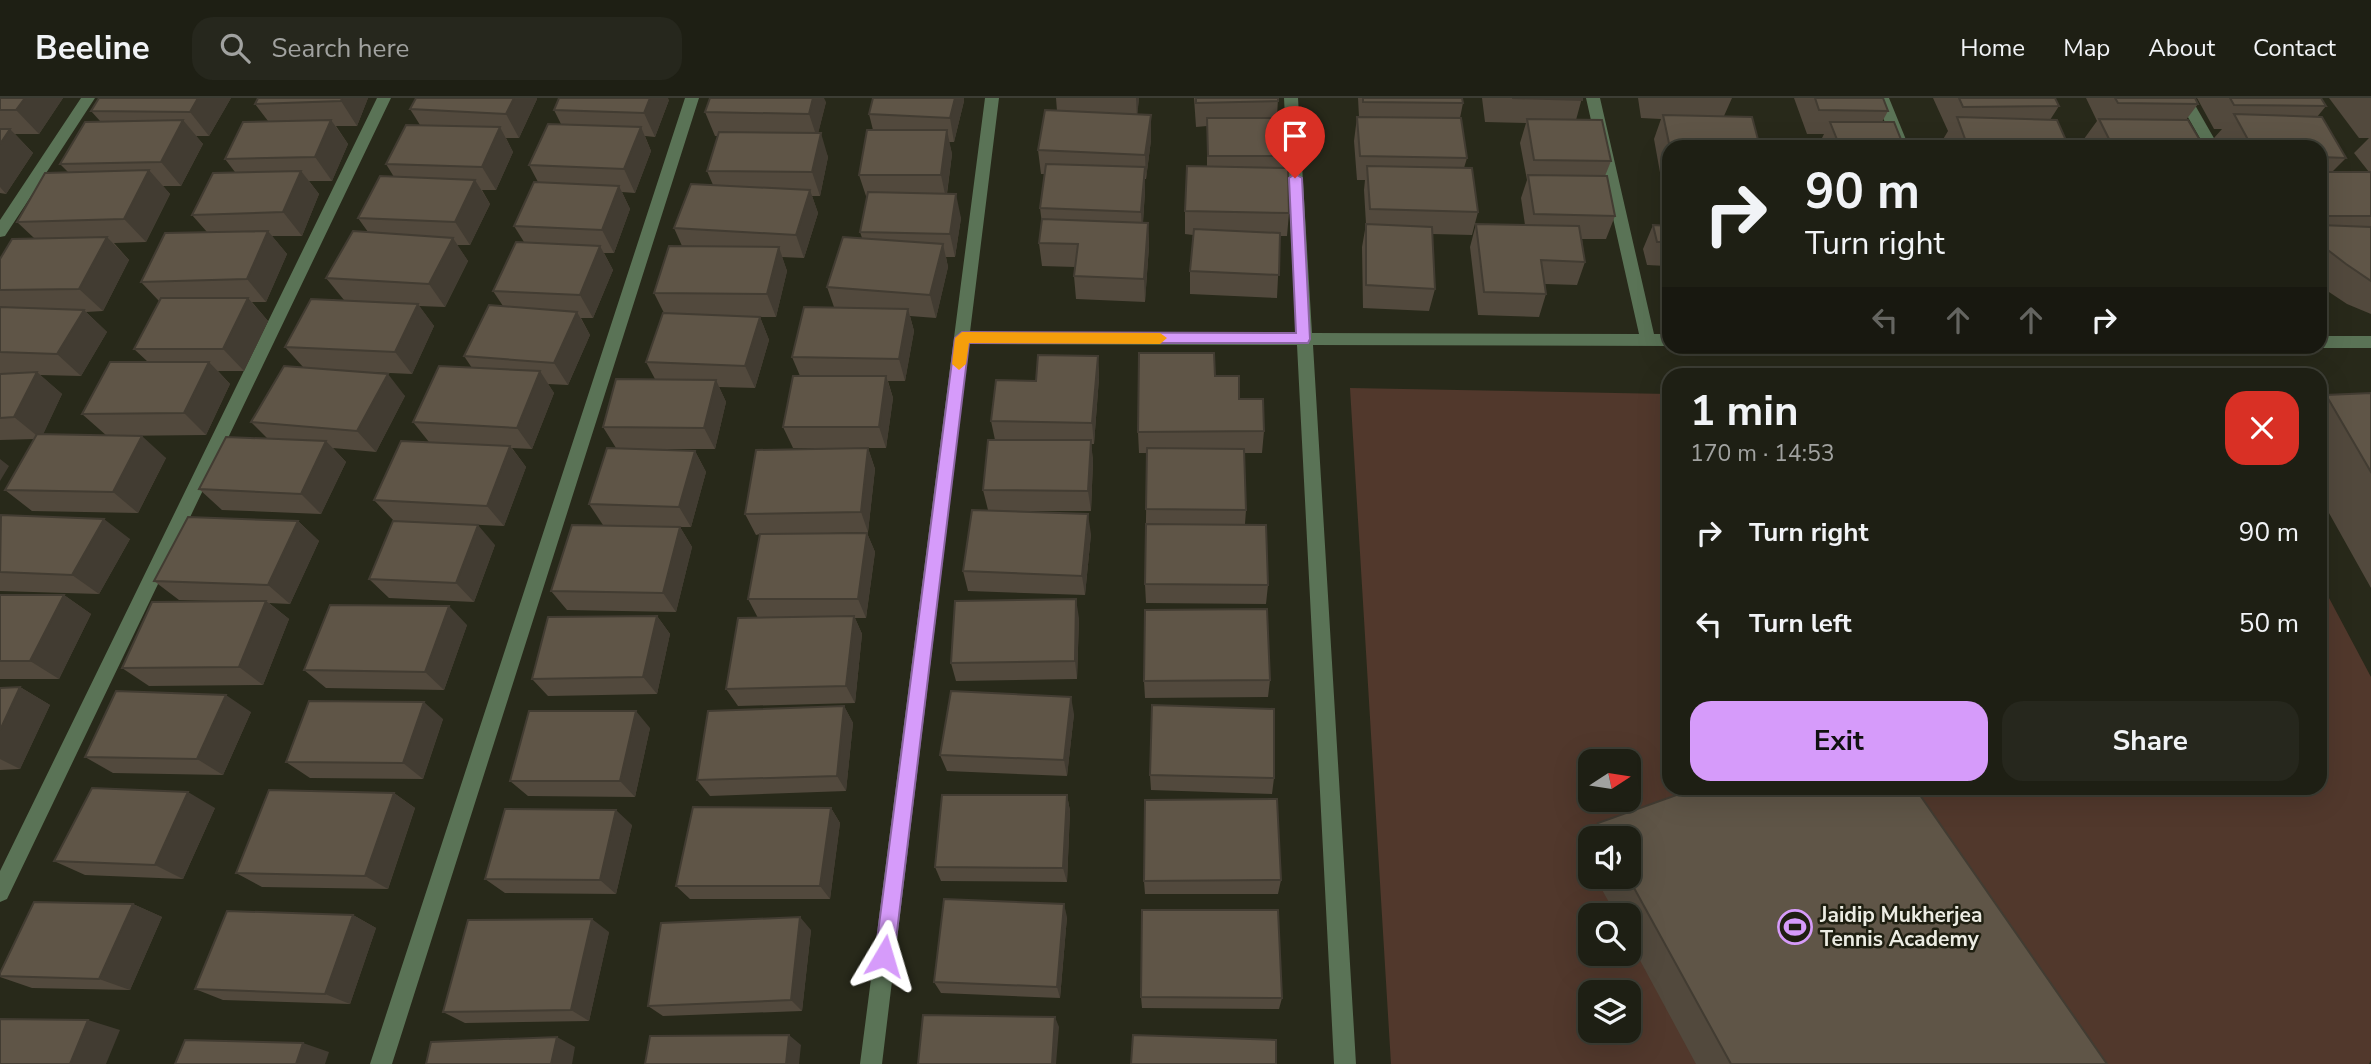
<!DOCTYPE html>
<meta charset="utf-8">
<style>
:root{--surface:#1e1f14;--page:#26271d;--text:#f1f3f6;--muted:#a1a2a0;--line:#3c3d34;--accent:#d69bfa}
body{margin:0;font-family:"Nunito Sans",sans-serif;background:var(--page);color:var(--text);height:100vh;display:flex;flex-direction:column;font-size:26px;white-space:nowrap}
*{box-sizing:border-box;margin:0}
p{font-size:23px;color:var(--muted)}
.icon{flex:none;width:38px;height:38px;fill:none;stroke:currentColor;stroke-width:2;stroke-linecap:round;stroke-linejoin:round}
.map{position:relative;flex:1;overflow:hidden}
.drawer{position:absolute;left:1662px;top:270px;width:665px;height:427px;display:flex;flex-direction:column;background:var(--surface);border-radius:21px;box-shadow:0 7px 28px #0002,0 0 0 2px var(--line)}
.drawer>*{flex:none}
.banner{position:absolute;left:1662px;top:42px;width:665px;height:214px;border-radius:21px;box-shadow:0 7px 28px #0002,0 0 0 2px var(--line);background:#1e1f14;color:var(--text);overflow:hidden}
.needle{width:46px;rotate:78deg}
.fabs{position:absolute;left:1578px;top:651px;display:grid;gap:14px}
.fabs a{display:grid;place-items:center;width:63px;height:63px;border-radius:14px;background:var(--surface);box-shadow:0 7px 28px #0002,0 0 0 2px var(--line);font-size:35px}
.pin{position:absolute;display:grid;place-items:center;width:60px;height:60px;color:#fff;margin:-72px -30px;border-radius:50% 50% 50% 0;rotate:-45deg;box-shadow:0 0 7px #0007}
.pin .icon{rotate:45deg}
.me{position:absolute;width:77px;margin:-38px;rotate:7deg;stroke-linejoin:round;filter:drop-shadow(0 0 5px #0008)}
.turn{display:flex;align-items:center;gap:24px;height:147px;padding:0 28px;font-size:32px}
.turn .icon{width:91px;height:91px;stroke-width:2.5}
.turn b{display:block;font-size:49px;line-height:60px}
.lanes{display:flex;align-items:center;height:66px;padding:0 28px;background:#0003;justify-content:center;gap:35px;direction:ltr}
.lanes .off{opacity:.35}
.round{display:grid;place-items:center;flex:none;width:74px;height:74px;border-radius:21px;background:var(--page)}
.summary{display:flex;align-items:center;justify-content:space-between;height:119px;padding:0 28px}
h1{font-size:42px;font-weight:700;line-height:52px}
.button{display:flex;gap:14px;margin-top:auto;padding:14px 28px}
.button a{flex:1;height:80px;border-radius:21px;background:var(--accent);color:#111;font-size:28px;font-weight:700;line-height:80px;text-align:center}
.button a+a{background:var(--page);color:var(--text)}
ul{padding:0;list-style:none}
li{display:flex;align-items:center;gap:21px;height:91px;padding:0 28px}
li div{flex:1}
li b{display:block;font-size:26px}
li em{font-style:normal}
header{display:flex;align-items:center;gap:42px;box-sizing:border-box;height:98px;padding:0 35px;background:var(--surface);border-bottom:2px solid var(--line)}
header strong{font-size:33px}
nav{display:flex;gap:38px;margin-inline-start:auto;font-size:24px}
.search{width:490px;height:63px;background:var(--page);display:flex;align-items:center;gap:18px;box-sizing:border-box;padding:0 24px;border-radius:21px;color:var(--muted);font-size:26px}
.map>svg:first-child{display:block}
</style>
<header>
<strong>Beeline</strong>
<div class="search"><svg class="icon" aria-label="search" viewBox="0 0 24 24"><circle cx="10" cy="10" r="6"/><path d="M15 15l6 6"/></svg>Search here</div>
<nav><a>Home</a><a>Map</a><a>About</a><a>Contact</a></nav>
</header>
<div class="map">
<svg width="2371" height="966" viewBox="0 0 2371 966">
<rect width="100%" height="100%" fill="#28291a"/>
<path fill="#51382c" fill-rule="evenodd" d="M1350 290 1669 296 1670 690H2320L2321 485 2371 579V962L2369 966H1391ZM1591 663H1629V702H1591ZM1591 740H1629V779H1591ZM1591 817H1629V856H1591ZM1591 894H1629V933H1591Z"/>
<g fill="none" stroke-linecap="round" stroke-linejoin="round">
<path fill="#5a7356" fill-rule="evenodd" d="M81 0H95L5 138 0 139V122Z
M377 0H391L7 801 0 804V773Z
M685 0H699L392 966H370Z
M985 0H999L970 234 1296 235 1284 0H1298L1312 235 1639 236 1586 0H1600L1654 236H1670V248L1313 247 1356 966H1334L1297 247 969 246 882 966H860Z
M1875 0H1889L1909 49H1895Z
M2177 0H2191L2219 49H2205Z
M2320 238H2371V250H2320L2315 248H2320Z"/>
</g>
<path fill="#52493d" d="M0 0H63L39 36H15L33 55 6 96 0 95Z
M231 0 209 38H196L203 46 181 88H163L170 96 146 144 114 145 129 162 103 213 86 214 107 234 81 278 40 277 62 296 43 336 107 338 82 316 148 264 134 251 159 203 141 184 207 134 192 117 235 74 225 61 268 23 255 6 368 0 357 28H336L348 46 332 83H309L319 96 302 138H272L287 156 266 204H252L268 223 244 273H218L230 286 206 337 108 338 166 360 138 415 32 413 5 392 35 341 0 342V161L34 140 17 124 68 74 60 66 100 23 91 13Z
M416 0H537V1L519 40H506L513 54 496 92H482L490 106 470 147H457L468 163 445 209 419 208 434 228 412 276 368 274 405 298 376 354 333 350 346 364 321 416 222 412 199 391 268 341 251 324 303 269 285 249 344 202 326 180 368 134 358 120 394 79 386 66 420 27 410 11Z
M1056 0H1139L1137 17 1151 42 1146 81H1145V93L1143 125H1148L1149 148 1145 204 1076 201 1074 178 1075 169 1042 168 1039 145 1042 126 1040 110 1045 76H1041L1038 52 1057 13Z
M1194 0H1278L1277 20 1287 58 1286 70 1289 115 1287 138H1280L1277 200 1190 196V173L1193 137 1185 136V113L1207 68V28L1196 29Z
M1358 0H1462L1463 5 1460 20 1467 60 1464 70 1478 114 1472 137 1432 136 1435 191 1429 213 1363 210 1362 149 1366 126 1364 92 1365 82H1357L1354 43 1357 19H1359Z
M1482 0H1582L1576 22 1611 63 1605 78 1615 118 1606 141H1582L1585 164 1577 187 1545 186 1546 196 1539 219 1478 217 1470 149 1476 126 1525 127 1521 100 1527 82 1520 45 1526 25 1485 24Z
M1638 0H1732L1724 18 1670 49V181L1666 168 1647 167 1643 151 1653 127 1667 128 1660 93 1665 80H1661L1654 41 1661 21 1641 20Z
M1794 0H1883L1888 13 1882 24 1904 49H1818V48L1824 36H1807Z
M1933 0H2055L2059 8 2050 22 2069 49H1944L1942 43 1948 33Z
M2086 0H2195L2198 6 2186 22 2204 49H2083L2081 45 2097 23Z
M2197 0H2321L2326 8 2317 19 2346 60 2332 74H2369L2354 55 2369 40H2359L2329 0H2371V216L2347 206 2320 188V49H2218L2214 40 2222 31H2214Z
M669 2 655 39 645 38 651 53 635 95 622 94 630 111 614 155H604L613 172 593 220H581L590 237 568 287 548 286 554 295 532 351 512 350 526 369 504 428 394 423 374 402 429 344 413 324 472 270 464 258 503 208 493 193 524 144 514 128 538 84 529 67 561 26 554 12Z
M964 3 954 44H949L952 56 947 96 961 120 955 159H946L948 169 936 220 910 218 914 233 905 283H888L893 300 886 350H868L875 371 868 434 829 435H867L875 454 866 520H855L862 536 855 605 738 608 726 591 758 520 748 501 760 436 756 437 745 416 843 350H793L783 329 800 278 792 259 834 209 827 189 862 140 860 134 867 101 859 77 873 32 869 16Z
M826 4 818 35 828 59 820 98H812L818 115 804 160 782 159 787 173 776 219H751H760L769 242 755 290 719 289 726 304 715 351H631L695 353 706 374 691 429H680L692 449 676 514 567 512 551 493 674 429 603 427 589 406 616 350 603 329 655 281 646 264 664 215 654 195 682 148 674 130 713 87 707 73 718 38H715L705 14Z
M1098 258 1099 280 1094 346H1091L1093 363 1091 413H996L1091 436 1085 497 968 493 963 473 988 412 983 392 995 342 991 323 1036 283Z
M1215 278 1239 301 1264 333 1262 355H1244L1246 412 1245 426 1268 487 1266 506 1146 505 1145 486 1147 355H1139L1138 334Z
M2371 295V490L2320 399V302L2326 297Z
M0 418 130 441 99 496 0 493Z
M298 423 319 443 290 506 269 505 289 521 263 587 149 588 122 570 222 503 179 502 154 483Z
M495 447 474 504 389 500 369 481Z
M0 497H64L91 516 59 581H0Z
M657 518 670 536 657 596 548 598 532 581Z
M1079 520 1077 581 956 583 951 565Z
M467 527 444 592 326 590 304 572Z
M1270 582 1268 599 1145 600 1144 583Z
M20 589 50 607 20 671 0 672V590Z
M844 608 853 625 846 693 710 698 697 682Z
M251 614 223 677 113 675 85 659Z
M1074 616 1067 678 947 673 940 657Z
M443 621 423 681 310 680 286 664Z
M650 630 635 699 528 698 510 683Z
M1150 677 1274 680 1272 696 1151 692Z
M394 695 415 710 388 791 262 789 236 775Z
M1067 697 1070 713 1067 784 941 783 935 769Z
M215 710 183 781 85 777 54 763Z
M831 710 840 725 830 801H690L676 788Z
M1598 725 2107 966H1696L1629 842V817H1616L1595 779H1629V740H1591V770L1580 750Z
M632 727 616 796 505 795 485 781Z
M1281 782 1278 796H1145L1144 783Z
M133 806 162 819 130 892 32 890 0 879Z
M353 817 376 830 350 906 223 902 195 891Z
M1067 819 1060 900 941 895 934 884Z
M811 832 802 913 663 918 648 908Z
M609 834 589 923 465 925 443 914Z
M1141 899 1282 900 1279 911 1142 910Z"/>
<path fill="#423c32" d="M25 0H63L39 36 16 12Z
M198 0H231L209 38 190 14Z
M342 0H368L357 28 341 3Z
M514 0H537V1L519 40 506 16Z
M650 0H668L669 2 655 39 644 15Z
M813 0H824L826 4 817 40 809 16Z
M955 0H964V3L954 44 950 20Z
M1136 0H1139L1137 21Z
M1151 17V42L1146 81 1145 57Z
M183 22 203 46 181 88 161 64Z
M331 22 348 46 332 83 315 59Z
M500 29 513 54 496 92 482 69Z
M641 29 651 53 635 95 624 71Z
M10 31 33 55 6 96 0 89V46Z
M947 32 952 56 946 101 941 77Z
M821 35 828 59 820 98 812 74Z
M1145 69V93L1142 137 1141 114Z
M149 72 170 96 146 144 124 121Z
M301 73 319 96 302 138 283 114Z
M475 82 490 106 470 147 455 124Z
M619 88 630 111 614 155 602 132Z
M810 92 818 115 804 160 796 137Z
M956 96 961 120 955 159 950 136Z
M1148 125 1149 148 1145 204 1144 181Z
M268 133 287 156 266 204 247 181Z
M107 139 129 162 103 213 79 191Z
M453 140 468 163 445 209 429 186Z
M943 146 948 169 936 220 930 197Z
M600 148 613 172 593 220 580 197Z
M779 149 787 173 776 219 767 196Z
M248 200 268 223 244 273 223 251Z
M418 206 434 228 412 276 395 254Z
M908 211 914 233 905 283 899 261Z
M84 212 107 234 81 278 57 256Z
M577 214 590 237 568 287 554 265Z
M760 219 769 242 755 290 745 268Z
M1098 258 1099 280 1094 346 1092 325Z
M209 264 230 286 206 337 184 315Z
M540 273 554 295 532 351 517 330Z
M37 274 62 296 41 341 14 319Z
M388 276 405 298 376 354 357 333Z
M886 278 893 300 886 350 879 329Z
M716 282 726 304 715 351 704 330Z
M142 338 166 360 138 415 113 394Z
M1091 342 1093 363 1091 413 1088 393Z
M326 343 346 364 321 416 301 396Z
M510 348 526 369 504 428 487 408Z
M868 350 875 371 868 434 861 414Z
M695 353 706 374 691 429 679 409Z
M0 361 9 368 0 383Z
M1088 416 1091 436 1085 497 1082 478Z
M104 421 130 441 99 496 72 477Z
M298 423 319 443 290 506 268 487Z
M478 427 495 447 474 504 456 485Z
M680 429 692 449 676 514 663 495Z
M867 435 875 454 866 520 858 501Z
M64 497 91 516 59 581 30 563Z
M1076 501 1079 520 1077 581 1075 563Z
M266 503 289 521 263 587 239 569Z
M449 508 467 527 444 592 425 574Z
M657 518 670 536 657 596 643 579Z
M854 518 862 536 855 605 846 588Z
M20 589 50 607 20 671 0 661V632Z
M226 597 251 614 223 677 197 661Z
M1071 599 1074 616 1067 678 1064 662Z
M424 604 443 621 423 681 403 665Z
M844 608 853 625 846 693 837 678Z
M636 613 650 630 635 699 620 683Z
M188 694 215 710 183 781 155 767Z
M394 695 415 710 388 791 365 778Z
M1067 697 1070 713 1067 784 1063 770Z
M831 710 840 725 830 801 820 788Z
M616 712 632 727 616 796 600 782Z
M133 806 162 819 130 892 99 881Z
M1064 806 1067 819 1060 900 1057 889Z
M353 817 376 830 350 906 325 896Z
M800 819 811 832 802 913 791 902Z
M592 821 609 834 589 923 571 912Z
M1055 919 1059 929 1056 966H1052Z
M88 922 120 932 106 966H70Z
M789 937 801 947 799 966H786Z
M557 939 575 949 572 966H551Z
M303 945 329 954 325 966H296Z"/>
<path fill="#5f5547" stroke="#423c32" stroke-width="2" d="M0 0H25L16 12H0Z
M99 0H198L190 14 91 13Z
M258 0H342L341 3 255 6Z
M416 0H514L506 16 410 11Z
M559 0H650L644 15 554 12Z
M710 0H813L809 16 705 14Z
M873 0H955L950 20 869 16Z
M1196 0H1278V3L1196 5Z
M1363 0H1462L1463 5 1363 4Z
M1512 0H1582V2Z
M1815 0H1883L1888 13 1819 12Z
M1959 0H2055L2059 8 1963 9Z
M2115 0H2195L2198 6 2118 5Z
M2230 0H2321L2326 8 2234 7Z
M1045 12 1151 17 1145 57 1038 52Z
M2234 16 2322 19 2346 60 2320 59V49H2252Z
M1663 17 1752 19 1760 49 1670 50Z
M1357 19 1461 20 1467 60 1360 58Z
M1957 19 2057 22 2069 49H1968Z
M1207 20H1285L1287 58H1208Z
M1527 21 1602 22 1611 63 1534 62Z
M2099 21 2188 22 2204 49H2113Z
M183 22 161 64 60 66 85 24Z
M331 22 315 59 225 61 243 24Z
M1830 24H1894L1904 49H1840Z
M548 26 641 29 624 71 529 67Z
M406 27 500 29 482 69 386 66Z
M0 31H10L0 46Z
M867 32H947L941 77H859Z
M719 34 821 35 812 74 707 73Z
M1046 66 1145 69 1141 114 1040 110Z
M1187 68 1288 70 1289 115 1185 113Z
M1367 68 1472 70 1478 114 1370 111Z
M149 72 124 121 17 124 45 75Z
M301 73 283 114 192 117 213 75Z
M2320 74H2370L2371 75V118H2320Z
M1528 77 1607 78 1615 118 1534 116Z
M380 78 475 82 455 124 358 120Z
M534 84 619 88 602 132 514 128Z
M691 86 810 92 796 137 674 130Z
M868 94 956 96 950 136 860 134Z
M1042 121 1148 125 1144 181 1074 178 1078 146 1039 145Z
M1366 126 1432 129 1435 191 1366 187Z
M1476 126 1579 128 1585 164 1541 162 1546 196 1484 194Z
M1653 127 1670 128V144H1657Z
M2320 127 2371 129V183L2346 166 2320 146Z
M1194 131 1280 135 1279 177 1190 173Z
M268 133 247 181 141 184 165 135Z
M353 133 453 140 429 186 326 180Z
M107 139 79 191 0 192V161L12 141Z
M843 139 943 146 930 197 827 189Z
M516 144 600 148 580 197 493 193Z
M669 148 779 149 767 196 654 195Z
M161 200H248L223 251H134Z
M311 201 418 206 395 254 285 249Z
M489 207 577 214 554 265 464 258Z
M0 209 84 212 57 256 0 254Z
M804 209 908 211 899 261 792 259Z
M663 215 760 219 745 268 646 264Z
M1139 255H1214L1215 278H1239V301H1263L1264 333 1138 334Z
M1038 257 1098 258 1092 325 991 323 996 282 1036 283Z
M110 264H209L184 315 82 316Z
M284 268 388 276 357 333 251 324Z
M439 268 540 273 517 330 413 324Z
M37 274 14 319 0 320V276Z
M793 278H886L879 329H783Z
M616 281 716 282 704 330 603 329Z
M2371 295V374L2326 297Z
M37 336 142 338 113 394 5 392Z
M226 339 326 343 301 396 199 391Z
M988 342H1091L1088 393 983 392Z
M401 343 510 348 487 408 374 402Z
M607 350 695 353 679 409 589 406Z
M868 350 861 414 745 416 756 352Z
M1147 350 1244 351 1246 412 1146 411Z
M972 412 1088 416 1082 478 963 473Z
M1 417 104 421 72 477 0 474Z
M188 419 298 423 268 487 154 483Z
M393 423 478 427 456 485 369 481Z
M1146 426 1266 427 1268 487 1145 486Z
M572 427 680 429 663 495 551 493Z
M867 435 858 501H748L760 436Z
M0 497H64L30 563H0Z
M1076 501 1075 563 951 565 955 503Z
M266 503 239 569 122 570 152 504Z
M330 507 449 508 425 574 304 572Z
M1267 511 1270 582 1144 583 1145 512Z
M657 518 643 579 532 581 548 519Z
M854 518 846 588 726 591 738 520Z
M20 589 0 632V590Z
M116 593 226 597 197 661 85 659Z
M951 593 1071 599 1064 662 940 657Z
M309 603 424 604 403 665 286 664Z
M1152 607 1274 611V680L1150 677Z
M844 608 837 678 697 682 708 613Z
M529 613H636L620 683H510Z
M92 690 188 694 155 767 54 763Z
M1696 690H1915L2107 966H1731L1628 779H1629V740H1606L1598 725Z
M269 692 394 695 365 778 236 775Z
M942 697H1067L1063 770 935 769Z
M1277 701 1281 782 1144 783 1145 702Z
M693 709 831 710 820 788H676Z
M505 711 616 712 600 782 485 781Z
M944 801 1064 806 1057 889 934 884Z
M34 804 133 806 99 881 0 878V875Z
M1142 812H1278L1282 900 1141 899Z
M227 813 353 817 325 896 195 891Z
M800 819 791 902 648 908 661 825Z
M592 821 571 912 443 914 468 822Z
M923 917 1055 919 1052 966H918Z
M0 921 88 922 70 966H0Z
M789 937 786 966H645L650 938Z
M1133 937 1276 942V966H1131Z
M557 939 551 966H426L431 944Z
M185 942 303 945 296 966H175Z"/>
<path fill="#d69bfa" stroke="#8b65a2" stroke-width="2" d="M1295 76 1302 80 1310 241 1308 245H969L894 858 891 865 884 868 878 865 875 858 955 240 962 234 1296 235 1289 80Z"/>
<path fill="#f59e0b" d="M962 234 1160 235 1167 240 1160 246 969 245 966 266 959 272 952 266 955 240Z"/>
<defs>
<g id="stadium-ring" transform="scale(1.75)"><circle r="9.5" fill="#1f1f11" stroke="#d69bfa" stroke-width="1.5"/><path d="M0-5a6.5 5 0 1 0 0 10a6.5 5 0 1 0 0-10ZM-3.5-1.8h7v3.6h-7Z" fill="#d69bfa"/></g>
</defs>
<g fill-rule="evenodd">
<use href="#stadium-ring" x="1795" y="829"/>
</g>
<g text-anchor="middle" stroke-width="5" stroke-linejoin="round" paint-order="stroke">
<g font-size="21" font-weight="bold" fill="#ecece3" stroke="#1f1f11" text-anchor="start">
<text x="1820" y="824">Jaidip Mukherjea<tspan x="1820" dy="24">Tennis Academy</tspan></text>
</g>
</g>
</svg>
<div class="fabs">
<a><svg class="needle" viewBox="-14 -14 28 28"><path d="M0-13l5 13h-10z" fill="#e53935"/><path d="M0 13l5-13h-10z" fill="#a1a2a0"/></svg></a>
<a><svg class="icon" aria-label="sound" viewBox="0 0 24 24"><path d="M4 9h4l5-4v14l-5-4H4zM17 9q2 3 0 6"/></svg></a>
<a><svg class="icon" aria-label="search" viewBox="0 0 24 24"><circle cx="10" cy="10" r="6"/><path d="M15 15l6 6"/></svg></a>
<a><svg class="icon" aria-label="layers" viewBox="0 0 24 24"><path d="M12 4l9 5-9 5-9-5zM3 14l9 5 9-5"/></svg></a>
</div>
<div class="pin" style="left:1295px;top:80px;background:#d93025"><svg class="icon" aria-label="arrive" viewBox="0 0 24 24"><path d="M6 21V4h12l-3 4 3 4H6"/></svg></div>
<svg class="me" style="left:884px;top:858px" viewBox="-20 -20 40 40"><path d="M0-17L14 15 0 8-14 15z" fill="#d69bfa" stroke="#fff" stroke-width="4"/></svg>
<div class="banner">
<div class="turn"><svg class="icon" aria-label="right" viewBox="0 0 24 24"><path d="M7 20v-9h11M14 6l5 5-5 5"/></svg><div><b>90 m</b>Turn right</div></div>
<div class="lanes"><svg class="icon off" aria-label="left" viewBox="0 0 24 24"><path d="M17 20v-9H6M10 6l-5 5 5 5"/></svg><svg class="icon off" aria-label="ahead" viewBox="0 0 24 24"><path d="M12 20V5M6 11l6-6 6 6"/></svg><svg class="icon off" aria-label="ahead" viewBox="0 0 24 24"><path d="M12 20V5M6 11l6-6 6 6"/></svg><svg class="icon" aria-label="right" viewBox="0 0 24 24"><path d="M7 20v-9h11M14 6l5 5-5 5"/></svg></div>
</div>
<section class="drawer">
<div class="summary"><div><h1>1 min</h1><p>170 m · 14:53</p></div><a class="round" style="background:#d93025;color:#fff"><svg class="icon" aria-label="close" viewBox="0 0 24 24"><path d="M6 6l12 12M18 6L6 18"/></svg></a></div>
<ul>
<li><svg class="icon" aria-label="right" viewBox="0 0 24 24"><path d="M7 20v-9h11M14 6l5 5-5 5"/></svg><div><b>Turn right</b></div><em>90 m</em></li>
<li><svg class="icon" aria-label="left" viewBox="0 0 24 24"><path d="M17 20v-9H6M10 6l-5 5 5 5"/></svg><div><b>Turn left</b></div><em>50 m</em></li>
</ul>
<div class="button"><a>Exit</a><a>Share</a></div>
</section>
</div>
